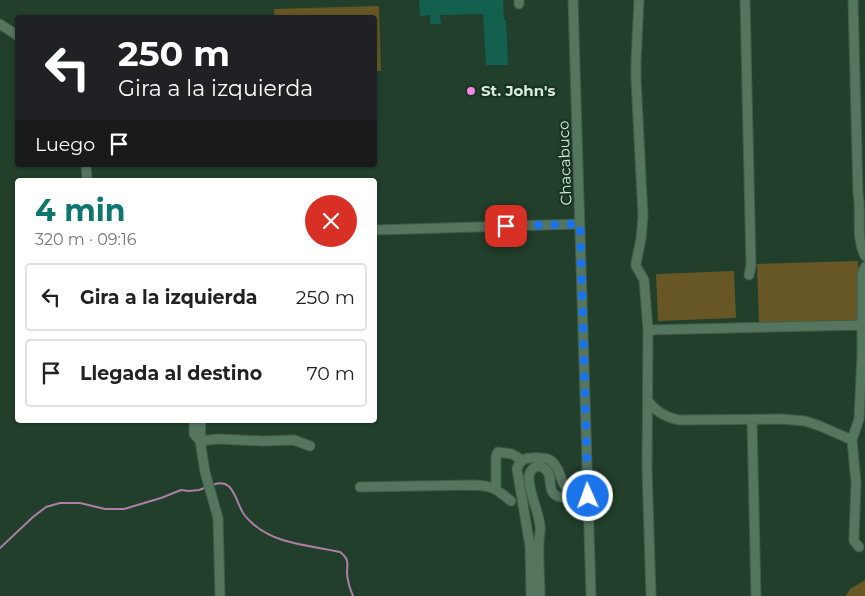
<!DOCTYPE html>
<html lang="es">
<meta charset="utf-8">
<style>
:root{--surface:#fff;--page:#f2f2f2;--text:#222;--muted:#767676;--line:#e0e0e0;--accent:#0f766e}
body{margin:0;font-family:Montserrat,sans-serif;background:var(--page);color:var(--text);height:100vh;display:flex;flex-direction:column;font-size:19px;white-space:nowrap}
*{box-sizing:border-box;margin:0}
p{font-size:16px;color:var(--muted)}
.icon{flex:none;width:28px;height:28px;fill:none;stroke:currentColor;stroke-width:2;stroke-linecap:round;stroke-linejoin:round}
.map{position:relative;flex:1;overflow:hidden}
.panel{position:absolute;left:15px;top:178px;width:362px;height:245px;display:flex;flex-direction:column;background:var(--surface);border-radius:5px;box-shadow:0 1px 4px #0004}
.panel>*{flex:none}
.guide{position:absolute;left:15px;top:15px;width:362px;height:152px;border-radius:5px;box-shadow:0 1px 4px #0004;background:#202124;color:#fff;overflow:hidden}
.pin{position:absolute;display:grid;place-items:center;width:42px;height:42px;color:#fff;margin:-21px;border-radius:10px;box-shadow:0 2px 8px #0006}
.me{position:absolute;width:55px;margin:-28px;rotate:358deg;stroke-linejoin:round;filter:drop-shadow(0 0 4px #0008)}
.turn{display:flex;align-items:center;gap:18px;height:105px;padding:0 20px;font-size:22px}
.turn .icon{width:65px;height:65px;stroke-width:2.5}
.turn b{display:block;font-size:35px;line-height:42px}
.then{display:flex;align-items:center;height:48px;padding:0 20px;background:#0003;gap:10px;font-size:19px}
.round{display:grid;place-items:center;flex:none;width:52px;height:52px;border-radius:26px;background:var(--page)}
.overview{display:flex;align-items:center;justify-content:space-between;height:85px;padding:0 20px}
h1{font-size:30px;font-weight:700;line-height:38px;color:var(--accent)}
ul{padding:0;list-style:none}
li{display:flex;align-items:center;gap:15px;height:68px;margin:0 10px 8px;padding:0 10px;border:2px solid var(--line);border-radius:5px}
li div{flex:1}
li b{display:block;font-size:19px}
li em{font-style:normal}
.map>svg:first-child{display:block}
</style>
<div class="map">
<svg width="865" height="596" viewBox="0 0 865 596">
<rect width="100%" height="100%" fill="#213f2b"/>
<path fill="#665724" d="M379 6 381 71H375V18L274 17V9Z
M858 261 859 322 759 325 757 264Z
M734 271 736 318 658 321 656 274Z
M865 580V596H846L850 589Z"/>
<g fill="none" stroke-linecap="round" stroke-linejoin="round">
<path stroke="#ae7ea7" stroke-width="2" d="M212 485C232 477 234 496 242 511 244 516 248 519 252 523 276 545 310 545 340 552 348 558 348 562 347 571 347 579 350 589 353 596
M0 548 33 517 46 507 60 503H80L105 509H124L161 498 181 490 189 491 199 490 207 487"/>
</g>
<path fill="#14604f" d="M419 0H503L504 20H506L508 65H486L483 14 440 15 441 24H430V15L420 16Z"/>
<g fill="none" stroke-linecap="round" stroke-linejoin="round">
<g stroke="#425c4c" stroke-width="11">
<path id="minor" d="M519 0V4
M573 0 591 596
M639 0 636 62V79L643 216 641 239 636 263V266L644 280 648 330 647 469 651 596
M745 0 749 177 751 266 749 275
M853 0 858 193C862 213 855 237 865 256
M0 24 18 36
M86 165 87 180
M375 230 580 224
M648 330 862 325
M648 401C657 412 665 417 679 420L782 419 805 421 820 426 852 440
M194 420V434L200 441 201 420
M752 420 756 596
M360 487 474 485C494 486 496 489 511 501
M496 489V456L498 452 512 454 522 460
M859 547 854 541V537L856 483 852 440 859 419 862 355V274L865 267
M220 596 218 518 205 472 200 441 217 439 263 441 294 440 310 446
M531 596 530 546 517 469C519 462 523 458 530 458 548 457 554 458 560 475 562 479 562 483 565 486 569 491 581 490 588 490
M540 596C540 578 538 560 539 542 539 536 541 531 540 526 539 512 528 490 529 477 530 468 538 463 545 469 554 475 546 491 557 496 563 499 580 497 588 497"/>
</g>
<use href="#minor" stroke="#55755e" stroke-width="9"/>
</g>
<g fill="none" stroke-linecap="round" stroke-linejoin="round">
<path stroke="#1a73e8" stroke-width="9" stroke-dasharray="0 16.2" d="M506 226 580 224 588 496"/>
</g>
<circle fill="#fa87e7" stroke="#173421" stroke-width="2" cx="471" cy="91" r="5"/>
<g text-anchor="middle" stroke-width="4.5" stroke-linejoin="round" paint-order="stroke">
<g font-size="15" font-weight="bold" fill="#d9ebde" stroke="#173421" text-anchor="start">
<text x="481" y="96">St. John's</text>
</g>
<g font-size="15" fill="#d9ebde" stroke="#173421">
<text transform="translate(565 163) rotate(-92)" y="5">Chacabuco</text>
</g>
</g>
</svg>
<div class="pin" style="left:506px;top:226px;background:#d93025"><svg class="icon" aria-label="arrive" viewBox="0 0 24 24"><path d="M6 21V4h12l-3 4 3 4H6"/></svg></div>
<svg class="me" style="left:588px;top:496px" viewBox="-20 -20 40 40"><circle r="17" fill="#1a73e8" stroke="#fff" stroke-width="3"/><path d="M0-11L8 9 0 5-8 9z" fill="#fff"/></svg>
<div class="guide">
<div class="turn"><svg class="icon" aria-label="left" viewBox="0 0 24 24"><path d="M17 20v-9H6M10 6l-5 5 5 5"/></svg><div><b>250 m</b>Gira a la izquierda</div></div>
<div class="then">Luego<svg class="icon" aria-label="arrive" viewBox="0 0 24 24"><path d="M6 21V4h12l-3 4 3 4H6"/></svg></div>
</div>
<section class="panel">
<div class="overview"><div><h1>4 min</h1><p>320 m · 09:16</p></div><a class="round" style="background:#d93025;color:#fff"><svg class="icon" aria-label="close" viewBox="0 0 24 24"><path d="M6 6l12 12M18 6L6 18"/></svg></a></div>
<ul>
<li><svg class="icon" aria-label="left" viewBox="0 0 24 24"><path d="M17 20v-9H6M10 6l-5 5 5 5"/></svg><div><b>Gira a la izquierda</b></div><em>250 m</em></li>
<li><svg class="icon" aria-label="arrive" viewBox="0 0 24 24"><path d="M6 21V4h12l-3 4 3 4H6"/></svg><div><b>Llegada al destino</b></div><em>70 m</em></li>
</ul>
</section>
</div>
